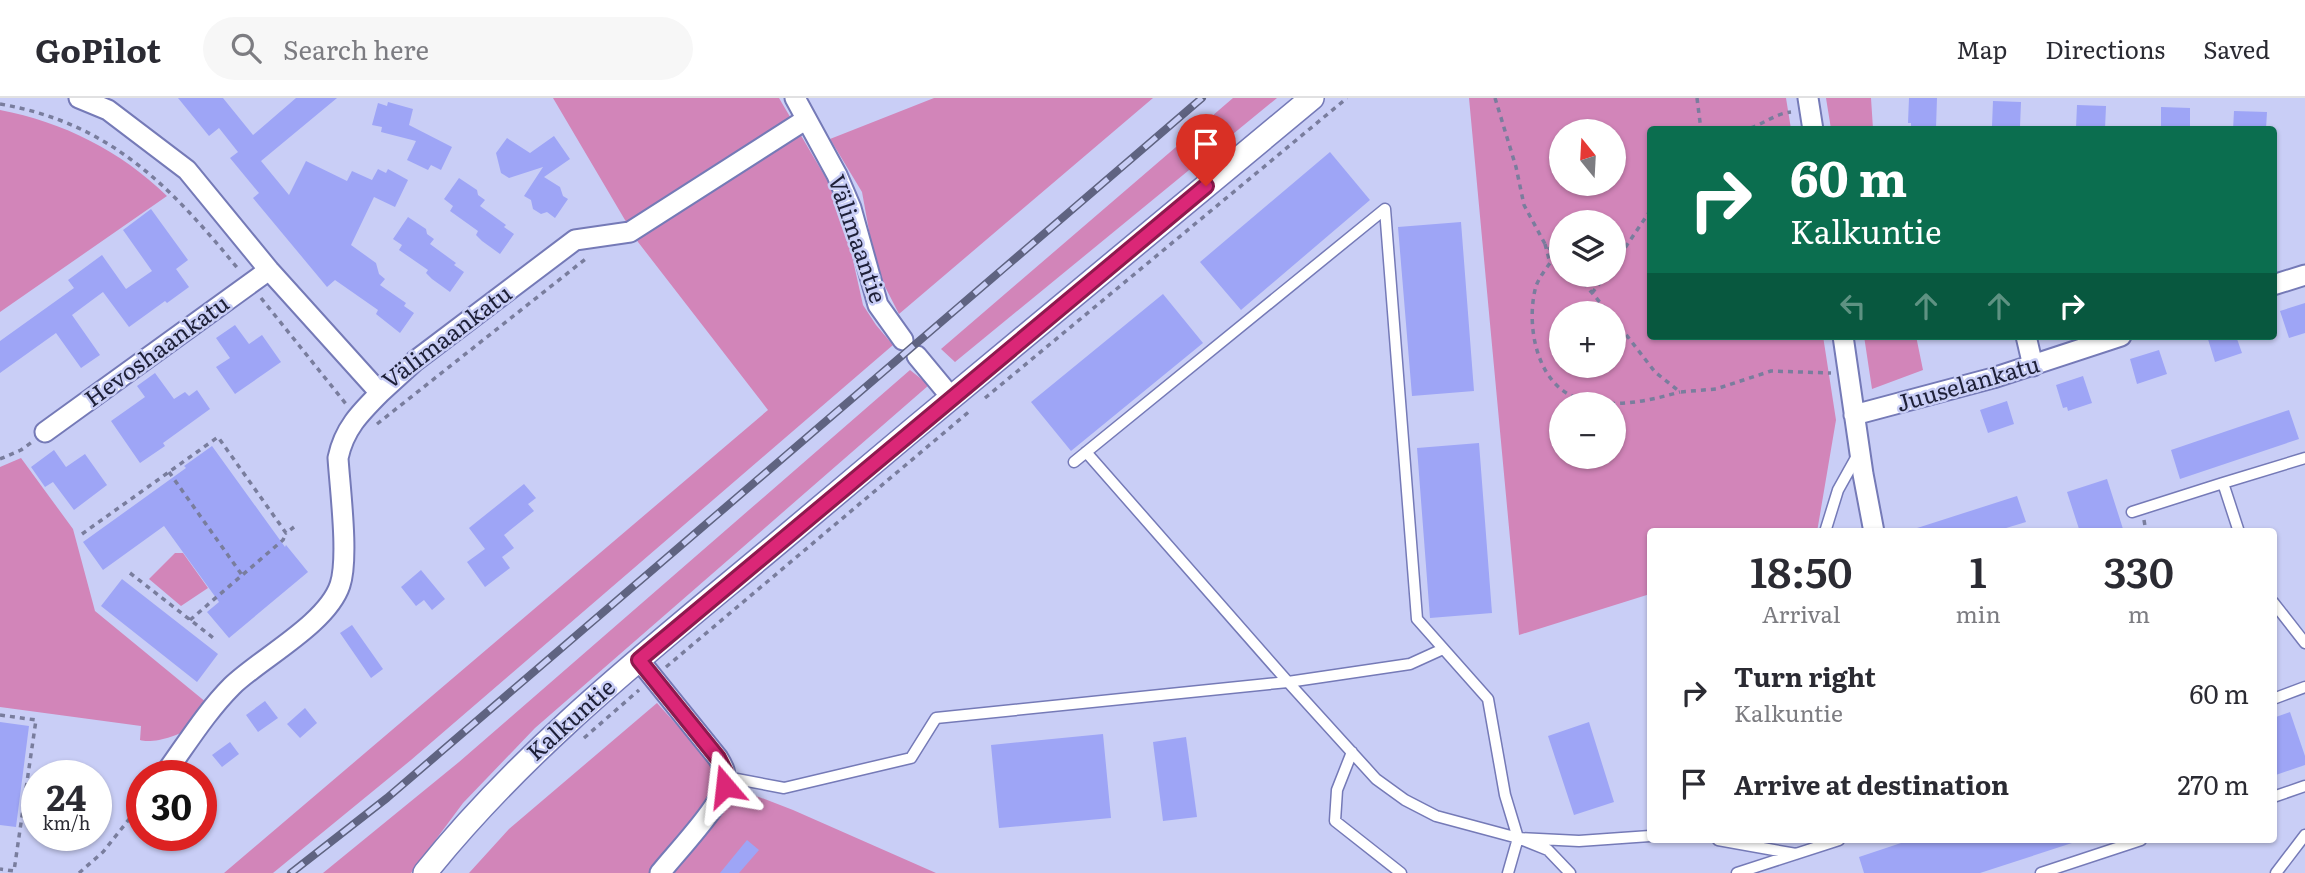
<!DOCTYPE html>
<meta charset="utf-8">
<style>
:root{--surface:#fff;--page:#f7f7f7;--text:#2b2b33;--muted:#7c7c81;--line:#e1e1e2}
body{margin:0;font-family:Literata,serif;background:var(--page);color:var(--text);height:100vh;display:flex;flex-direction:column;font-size:26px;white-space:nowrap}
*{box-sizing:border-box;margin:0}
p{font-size:23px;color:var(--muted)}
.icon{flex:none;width:38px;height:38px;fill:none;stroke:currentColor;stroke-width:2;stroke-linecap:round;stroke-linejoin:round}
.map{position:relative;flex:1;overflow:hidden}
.drawer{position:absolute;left:1647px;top:430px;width:630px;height:315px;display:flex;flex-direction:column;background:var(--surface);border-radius:7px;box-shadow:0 2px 5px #0004}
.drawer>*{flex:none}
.guide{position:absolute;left:1647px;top:28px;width:630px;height:214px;border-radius:7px;box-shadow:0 2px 5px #0004;background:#0b6e4f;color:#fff;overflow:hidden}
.needle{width:46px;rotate:342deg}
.controls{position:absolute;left:1549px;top:21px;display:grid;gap:14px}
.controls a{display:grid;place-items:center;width:77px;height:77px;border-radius:50%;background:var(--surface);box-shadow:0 2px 5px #0004;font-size:35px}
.speed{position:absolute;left:21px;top:662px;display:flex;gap:14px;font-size:35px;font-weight:700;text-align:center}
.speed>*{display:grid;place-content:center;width:91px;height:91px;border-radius:50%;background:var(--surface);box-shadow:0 2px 5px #0004;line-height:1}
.speed small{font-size:18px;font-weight:400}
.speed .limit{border:10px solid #d22;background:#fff;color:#111}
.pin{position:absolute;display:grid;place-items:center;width:60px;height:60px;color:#fff;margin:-72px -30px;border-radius:50% 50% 50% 0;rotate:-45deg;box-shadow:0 0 7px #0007}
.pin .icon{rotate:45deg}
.me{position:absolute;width:77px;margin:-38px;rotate:343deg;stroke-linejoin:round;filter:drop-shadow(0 0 5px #0008)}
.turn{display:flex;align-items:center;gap:24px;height:147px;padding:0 28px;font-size:32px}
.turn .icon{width:91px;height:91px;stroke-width:2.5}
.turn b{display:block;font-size:49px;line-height:60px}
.lanes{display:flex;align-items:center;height:66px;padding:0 28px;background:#0003;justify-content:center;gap:35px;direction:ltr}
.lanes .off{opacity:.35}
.eta{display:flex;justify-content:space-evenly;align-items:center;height:119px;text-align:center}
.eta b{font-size:42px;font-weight:600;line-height:49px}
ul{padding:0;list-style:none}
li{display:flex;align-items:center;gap:21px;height:91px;padding:0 28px}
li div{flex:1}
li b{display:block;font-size:26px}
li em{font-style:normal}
header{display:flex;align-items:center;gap:42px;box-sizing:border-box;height:98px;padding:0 35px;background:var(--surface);border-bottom:2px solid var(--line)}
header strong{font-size:33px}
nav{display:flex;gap:38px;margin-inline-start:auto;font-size:24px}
.search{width:490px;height:63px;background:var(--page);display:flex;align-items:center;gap:18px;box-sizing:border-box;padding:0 24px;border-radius:38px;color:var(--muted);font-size:26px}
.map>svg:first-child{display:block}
</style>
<header>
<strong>GoPilot</strong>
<div class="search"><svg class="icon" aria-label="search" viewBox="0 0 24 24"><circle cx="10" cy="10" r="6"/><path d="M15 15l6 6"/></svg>Search here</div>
<nav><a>Map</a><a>Directions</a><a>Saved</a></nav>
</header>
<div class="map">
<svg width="2305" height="775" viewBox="0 0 2305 775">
<rect width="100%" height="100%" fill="#c9cef6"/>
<path fill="#d285b9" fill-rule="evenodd" d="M553 0H779L840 104 863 207 876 227 893 247 411 662 273 775H224L768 312 638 144Z
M934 0H1153L899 216 876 171 862 94 830 41Z
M1233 0H1277L955 264 941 251Z
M1469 0H1786L1791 31 1650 32V238H1823L1836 322 1817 434H1650V496L1519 537ZM1561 33H1614V86H1561ZM1561 124H1614V177H1561ZM1561 215H1614V268H1561ZM1561 306H1614V359H1561Z
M1826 0H1871L1873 31H1831Z
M0 12C63 24 121 53 167 98L0 214Z
M1864 238H1916L1923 272 1872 291Z
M910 272 929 287 535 630 463 705 411 775H323L459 664Z
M21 360 73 431 95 513 207 605C201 612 196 623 190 629 180 638 152 646 140 642L141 628 0 609V369Z
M175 455H183L208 490 181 508 149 481Z
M657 605 715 669 720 684 793 712 936 775H469L509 731Z"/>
<path fill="#9ea5f6" d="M178 0H223L253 37 296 0H337L261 63 289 97 306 63 347 83 352 73 372 82 378 71 386 75 388 71 408 82 395 109 374 99 351 147 376 165 379 176 385 181 380 187 406 205 404 208 414 215 400 235 376 216 378 212 335 182 327 189 253 100 259 95 230 60 238 54 219 30 209 38Z
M1909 0H1937L1936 30H1911V25H1908Z
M1993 3 2021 4 2020 29 1992 28Z
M388 4 413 11 409 27 452 49 441 72 431 67 428 72 407 62 416 43 381 34 382 29 372 27 378 5 387 8Z
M2077 7 2106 8 2105 31 2076 30Z
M2161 9 2190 10V32H2161Z
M2234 13 2267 14 2266 31 2233 32Z
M554 38 570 61 544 79 560 89 563 98 568 101 555 120 547 114 541 116 533 111 531 102 524 98 543 69 509 80 501 75 496 55 507 40 530 55Z
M1330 54 1370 102 1241 212 1200 164Z
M459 80 477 92 478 97 485 102 480 108 506 127 504 129 514 136 500 156 482 143 476 137 478 133 450 113 453 108 444 101Z
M151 111 188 162 176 171 189 189 167 205 165 203 129 229 103 194 72 217 100 257 81 270 56 235 0 275V243L74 190 68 182 102 157 126 191 152 173 123 132Z
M408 119 426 131 427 136 434 141 430 146 456 165 454 167 464 174 450 194 432 181 426 175 428 172 399 152 402 147 393 141Z
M1461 124 1474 293 1412 298 1398 129Z
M1163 196 1203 245 1071 353 1031 304Z
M2305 205V235L2289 240 2280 213Z
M235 227 249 246 262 237 281 264 235 296 216 269 230 260 216 240Z
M2207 238H2236L2242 255 2215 264Z
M2159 252 2167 276 2137 286 2130 261Z
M155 275 174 301 185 294 189 298 197 292 210 311 163 345 165 348 140 365 111 323 145 299 137 288Z
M2083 278 2092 305 2068 313 2067 309 2063 310 2056 287Z
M2007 303 2014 326 1988 335 1980 312Z
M2289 312 2299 341 2180 381 2171 352Z
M1479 345 1492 515 1430 520 1417 350Z
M212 348 285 449 286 447 308 474 229 540 207 514 219 504 164 428 103 472 83 444 186 370 184 368Z
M54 352 66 369 85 356 107 387 74 412 53 384 45 389 31 369Z
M2107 381 2124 434H2080L2067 394Z
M524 386 536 400 528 406 534 413 504 437 514 450 502 459 510 470 485 489 467 464 485 451 469 430Z
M2017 398 2026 424 1993 434H1915L1914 431Z
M421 472 445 501 432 512 424 502 416 508 401 489Z
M122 481 218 556 197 584 101 508Z
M352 527 383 571 371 580 340 535Z
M265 603 278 620 258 634 246 617Z
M305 610 317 625 300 640 287 626Z
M2290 614 2305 658V667L2273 678V620Z
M0 624 29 628 16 729 0 727Z
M1589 624 1614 704 1574 717 1548 638Z
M1103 636 1111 720 999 730 991 647Z
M1186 639 1197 719 1163 723 1153 644Z
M230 644 239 656 222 669 212 657Z
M747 742 759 752 739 775H720Z
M1910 742H2071L2072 745 1980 775H1864L1859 759Z"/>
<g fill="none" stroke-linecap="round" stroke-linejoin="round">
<g stroke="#757ab7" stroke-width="13">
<path id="service" d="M1086 354 1288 584 1376 681 1405 702 1436 718 1518 740 1579 743 1650 738
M1074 364 1385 111 1417 521 1488 601 1505 697 1518 740 1548 752 1570 775
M2132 414 2223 385
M1825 434 1838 392 1857 358
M2239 434 2223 385 2305 360
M2273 504 2305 545
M2273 601 2305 589
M1352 654 1337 692 1335 723 1401 775
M726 679 784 690 911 660 936 620 1288 584 1410 566 1443 551
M2273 699 2305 688
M1718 742 1796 756
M1508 775 1518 740
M1737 775 1839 742
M2041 775 2141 742
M2276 775 2305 737"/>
</g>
<g stroke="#757ab7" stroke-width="23">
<path id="minor" d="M79 0 108 12 187 72 269 172 380 295 415 263 575 142 630 134 805 22
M795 0 837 77 851 110 878 207 903 242
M1808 0 1813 32
M2273 187 2305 177
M1843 238 1863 376 1874 434
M2026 238 2033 268
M917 258 951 299
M1854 317 1993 280 2121 238
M45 334 269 172
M639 562 718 660C723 668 727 676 725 686 721 708 675 756 660 775
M164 677C186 647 206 614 232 588 261 560 327 526 340 487 349 460 340 391 338 360 344 331 360 315 380 295"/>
</g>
<g stroke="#757ab7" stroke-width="26">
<path id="tertiary" d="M425 775C528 646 659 545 784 440 959 292 1136 146 1312 0"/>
</g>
<path stroke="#797d9d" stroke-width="3.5" stroke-dasharray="5 5" stroke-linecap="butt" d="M1495 0 1516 69 1524 107 1545 146 1561 162
M1697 0 1701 32
M0 6C111 25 171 89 239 172
M1741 32C1760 30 1772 16 1791 14
M1545 146 1550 165C1545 172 1539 180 1536 188 1525 228 1537 291 1583 302 1616 310 1648 303 1680 294
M1614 166 1650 113
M1577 177 1609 215
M1592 195 1606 177
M261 200 346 306
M1614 221 1655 274 1680 294 1716 291 1771 273 1831 275
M985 300 1347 0
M377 326 588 159
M0 361 21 352 32 344
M169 374 242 477
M2144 422 2146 434
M82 436 218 339 286 435 294 429
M130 475 216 542
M190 522 283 442 286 435
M666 569 971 312
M0 617 36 622 14 773 0 771
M584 640 639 592
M79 775 103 754 142 705"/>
<use href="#service" stroke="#fff" stroke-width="10"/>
<use href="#minor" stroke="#fff" stroke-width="19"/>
<use href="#tertiary" stroke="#fff" stroke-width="23"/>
<g stroke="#5f6381" stroke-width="8">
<path id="rail" d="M291 775 387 700 1202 0"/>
</g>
<use href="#rail" stroke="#c9cef6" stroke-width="5" stroke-dasharray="16" stroke-linecap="butt"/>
</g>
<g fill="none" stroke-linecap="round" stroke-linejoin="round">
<g stroke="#8e194d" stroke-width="18">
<path id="route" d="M725 688V674L718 660 639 562 1206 88"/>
</g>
<use href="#route" stroke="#db2777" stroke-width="12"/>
</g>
<g text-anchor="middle" stroke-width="5" stroke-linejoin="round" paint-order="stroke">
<g font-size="23" fill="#1e2038" stroke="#c9cef6">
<text transform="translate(857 141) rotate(71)" y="8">Välimaantie</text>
<text transform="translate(447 239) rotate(-37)" y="8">Välimaankatu</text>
<text transform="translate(157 253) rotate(-36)" y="8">Hevoshaankatu</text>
<text transform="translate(1968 286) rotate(-16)" y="8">Juuselankatu</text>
<text transform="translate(571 622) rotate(-42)" y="8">Kalkuntie</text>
</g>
</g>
</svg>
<div class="controls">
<a><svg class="needle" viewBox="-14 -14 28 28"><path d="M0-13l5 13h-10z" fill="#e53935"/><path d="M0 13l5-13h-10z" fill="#7c7c81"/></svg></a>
<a><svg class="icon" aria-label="layers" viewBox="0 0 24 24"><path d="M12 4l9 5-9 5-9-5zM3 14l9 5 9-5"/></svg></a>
<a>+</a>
<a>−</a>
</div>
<div class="speed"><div>24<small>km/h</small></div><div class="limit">30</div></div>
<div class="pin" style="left:1206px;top:88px;background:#d93025"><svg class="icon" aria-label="arrive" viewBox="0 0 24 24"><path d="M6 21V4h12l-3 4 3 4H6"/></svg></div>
<svg class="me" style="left:725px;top:688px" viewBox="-20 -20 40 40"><path d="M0-17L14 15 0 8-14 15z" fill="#db2777" stroke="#fff" stroke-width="4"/></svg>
<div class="guide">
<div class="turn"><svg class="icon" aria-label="right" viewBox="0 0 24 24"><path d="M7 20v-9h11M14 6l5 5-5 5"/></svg><div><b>60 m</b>Kalkuntie</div></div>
<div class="lanes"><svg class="icon off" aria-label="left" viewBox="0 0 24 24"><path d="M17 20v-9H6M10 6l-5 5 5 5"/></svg><svg class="icon off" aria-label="ahead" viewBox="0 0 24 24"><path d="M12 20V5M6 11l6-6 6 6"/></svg><svg class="icon off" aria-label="ahead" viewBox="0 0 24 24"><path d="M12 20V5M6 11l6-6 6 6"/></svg><svg class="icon" aria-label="right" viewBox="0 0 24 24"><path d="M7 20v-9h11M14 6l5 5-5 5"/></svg></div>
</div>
<section class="drawer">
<div class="eta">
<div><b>18:50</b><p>Arrival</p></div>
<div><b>1</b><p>min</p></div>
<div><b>330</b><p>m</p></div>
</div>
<ul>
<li><svg class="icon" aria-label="right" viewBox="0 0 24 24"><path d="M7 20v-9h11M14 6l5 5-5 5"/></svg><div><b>Turn right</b><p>Kalkuntie</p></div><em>60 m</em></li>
<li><svg class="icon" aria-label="arrive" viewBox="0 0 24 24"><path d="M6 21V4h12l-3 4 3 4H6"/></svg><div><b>Arrive at destination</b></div><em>270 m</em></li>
</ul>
</section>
</div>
